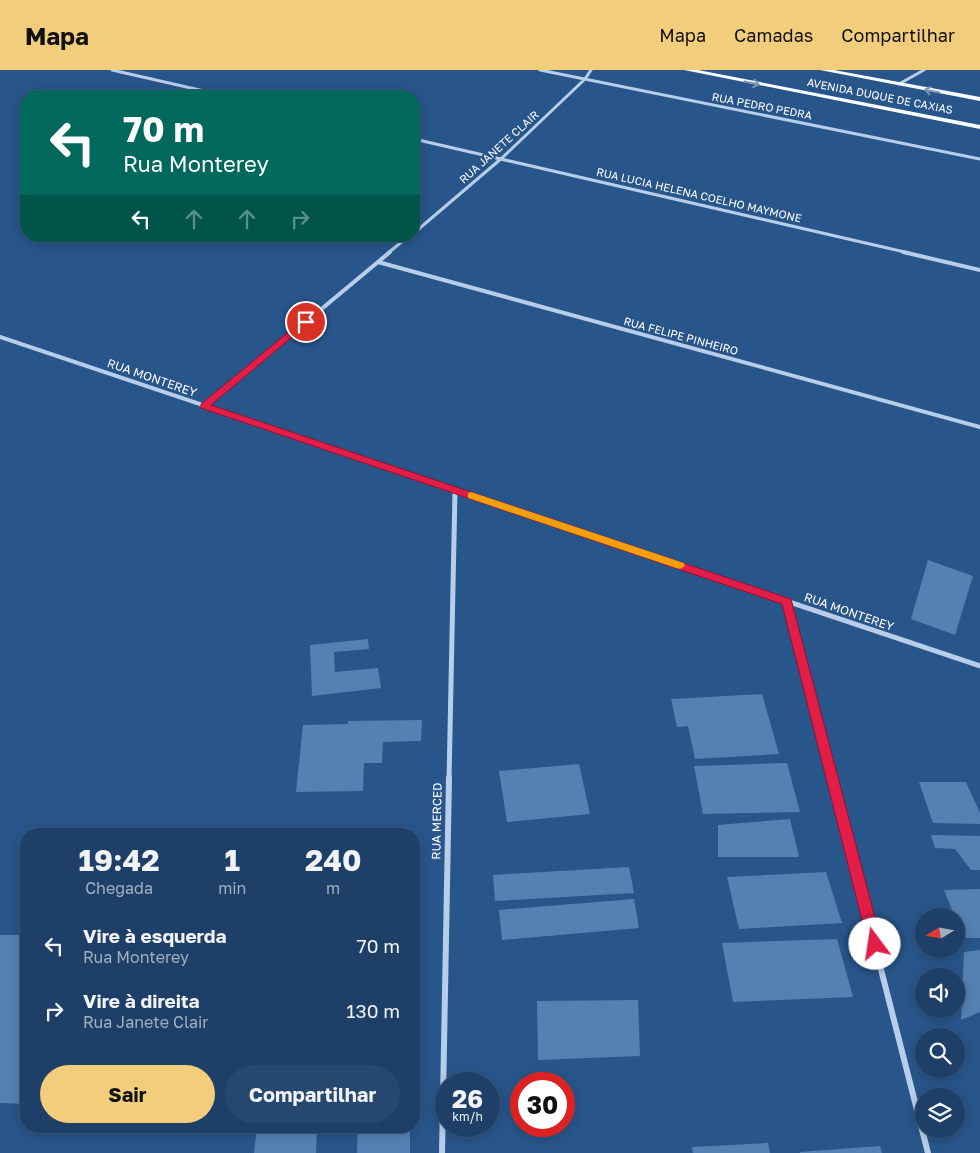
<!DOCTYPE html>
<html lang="pt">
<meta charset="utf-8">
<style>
:root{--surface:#1e4068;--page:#26476e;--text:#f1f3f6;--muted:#a1afc0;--line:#3c597c;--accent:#f1cd7c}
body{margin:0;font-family:"Golos Text",sans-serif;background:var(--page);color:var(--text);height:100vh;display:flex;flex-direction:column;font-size:19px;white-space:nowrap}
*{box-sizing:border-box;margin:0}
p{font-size:16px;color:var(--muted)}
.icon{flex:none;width:28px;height:28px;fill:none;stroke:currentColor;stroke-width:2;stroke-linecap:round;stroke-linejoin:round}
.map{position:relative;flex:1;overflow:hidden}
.panel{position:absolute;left:20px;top:758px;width:400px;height:305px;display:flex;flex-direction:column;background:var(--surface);border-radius:20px;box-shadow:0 2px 12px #0003,0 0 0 1px var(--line)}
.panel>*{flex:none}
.hud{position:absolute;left:20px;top:20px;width:400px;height:152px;border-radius:20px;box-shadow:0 2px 12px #0003,0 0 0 1px var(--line);background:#00695c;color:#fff;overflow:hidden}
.needle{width:32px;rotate:259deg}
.buttons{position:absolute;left:915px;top:838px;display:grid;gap:10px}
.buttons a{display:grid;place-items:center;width:50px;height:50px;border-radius:50%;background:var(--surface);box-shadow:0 2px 12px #0003,0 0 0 1px var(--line);font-size:25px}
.speed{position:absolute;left:435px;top:1002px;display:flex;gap:10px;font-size:25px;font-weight:700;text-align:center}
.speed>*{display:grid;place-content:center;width:65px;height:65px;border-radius:50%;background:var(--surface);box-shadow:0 2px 12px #0003,0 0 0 1px var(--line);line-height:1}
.speed small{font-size:12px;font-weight:400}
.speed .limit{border:8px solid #d22;background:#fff;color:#111}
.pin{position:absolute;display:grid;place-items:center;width:42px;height:42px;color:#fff;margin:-21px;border:2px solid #fff;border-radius:50%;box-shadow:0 1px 5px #0007}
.me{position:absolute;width:55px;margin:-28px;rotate:346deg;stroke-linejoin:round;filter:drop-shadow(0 0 4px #0008)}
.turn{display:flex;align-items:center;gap:18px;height:105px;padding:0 20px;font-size:22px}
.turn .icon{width:65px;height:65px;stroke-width:2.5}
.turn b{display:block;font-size:35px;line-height:42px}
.lanes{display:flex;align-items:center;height:48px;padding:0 20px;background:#0003;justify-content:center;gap:25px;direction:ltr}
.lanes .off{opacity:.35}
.eta{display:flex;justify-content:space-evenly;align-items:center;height:85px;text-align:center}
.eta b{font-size:30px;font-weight:700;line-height:35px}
.primary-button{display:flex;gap:10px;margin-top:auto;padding:10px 20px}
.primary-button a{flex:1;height:58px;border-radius:30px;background:var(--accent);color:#111;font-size:20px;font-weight:700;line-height:58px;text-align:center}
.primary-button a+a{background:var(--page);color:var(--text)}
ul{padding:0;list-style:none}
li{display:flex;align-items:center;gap:15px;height:65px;padding:0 20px}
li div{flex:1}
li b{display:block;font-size:19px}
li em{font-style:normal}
header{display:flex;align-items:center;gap:30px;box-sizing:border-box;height:70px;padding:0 25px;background:var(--accent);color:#111}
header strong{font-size:24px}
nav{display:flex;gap:28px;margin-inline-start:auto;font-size:18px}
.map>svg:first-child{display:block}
</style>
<header>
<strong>Mapa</strong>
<nav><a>Mapa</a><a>Camadas</a><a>Compartilhar</a></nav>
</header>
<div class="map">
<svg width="980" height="1083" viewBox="0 0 980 1083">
<rect width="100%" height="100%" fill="#28558a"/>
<path fill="#5581b2" d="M928 490 973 506 955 565 911 549Z
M368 569 369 579 334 582 335 602 378 598 381 618 312 626 310 575Z
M762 624 779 684 695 689 688 656 677 657 671 629Z
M422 650 421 671 383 672 382 693H364L363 721 296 722 303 655 348 654V651Z
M787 693 800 742 703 744 694 696Z
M579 694 590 744 507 752 499 701Z
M919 712H966L980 743V754L933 753Z
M790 749 799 787H718V755Z
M931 765 980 766V800H971L955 779 935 778Z
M629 797 634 823 495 831 493 805Z
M826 802 842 853 739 859 727 807Z
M980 819V868H963L944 820Z
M634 829 639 858 502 870 499 840Z
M0 865H26V1034L0 1033Z
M837 869 853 927 733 932 722 873Z
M980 880V942L961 950 964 882Z
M638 930 640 986 538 990 537 931Z
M257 1056H317L316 1083H254Z
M358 1056H410V1083H357Z
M768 1073 770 1083H693L692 1077Z
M880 1076 882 1083H800V1082Z"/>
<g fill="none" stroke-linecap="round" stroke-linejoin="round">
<path stroke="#b6cee9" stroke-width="3" d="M112 0 226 26
M540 0 980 89
M899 14 924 0
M414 69 909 183
M414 163 502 88 585 9 591 0
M388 183 409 166"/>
<path stroke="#b6cee9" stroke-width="4" d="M903 182 980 200
M378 192 980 357
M0 267 441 415
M205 336 390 182"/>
<path stroke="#b6cee9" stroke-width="5" d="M438 414 980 596
M787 532 832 710
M449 710 455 420"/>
<path stroke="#b6cee9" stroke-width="6" d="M832 708 928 1083
M442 1083 449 708"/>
<path fill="#f8fbfe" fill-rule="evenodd" d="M684 0H698L980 55V59Z
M820 0H834L980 27V31Z"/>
</g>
<defs><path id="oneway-shaft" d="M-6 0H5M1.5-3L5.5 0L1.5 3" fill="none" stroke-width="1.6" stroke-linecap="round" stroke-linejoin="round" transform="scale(1.25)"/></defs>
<g stroke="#7b97b8">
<use href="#oneway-shaft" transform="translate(752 13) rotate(11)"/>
<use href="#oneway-shaft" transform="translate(932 21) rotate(-169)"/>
</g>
<path fill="#e11d48" stroke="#92132f" d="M303 250 310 252 211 335 791 529 882 874 880 879 875 881 870 879 868 874 782 534 201 338V334Z"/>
<path fill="#f59e0b" d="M471 422 684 493 685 496 680 499 676 498 468 428V423Z"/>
<g text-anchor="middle" stroke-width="4" stroke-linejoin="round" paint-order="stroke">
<g font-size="11" fill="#fff" stroke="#28558a">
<text transform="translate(880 26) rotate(11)" y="4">AVENIDA DUQUE DE CAXIAS</text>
<text transform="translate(762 36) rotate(11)" y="4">RUA PEDRO PEDRA</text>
<text transform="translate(499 77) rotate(-42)" y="4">RUA JANETE CLAIR</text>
<text transform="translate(699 125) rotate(13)" y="4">RUA LUCIA HELENA COELHO MAYMONE</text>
<text transform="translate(681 266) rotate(15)" y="4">RUA FELIPE PINHEIRO</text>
</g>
<g font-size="12" fill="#fff" stroke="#28558a">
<text transform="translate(152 308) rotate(19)" y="4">RUA MONTEREY</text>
<text transform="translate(849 542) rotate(19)" y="4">RUA MONTEREY</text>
<text transform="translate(437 751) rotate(-89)" y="4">RUA MERCED</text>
</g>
</g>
</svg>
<div class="buttons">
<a><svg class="needle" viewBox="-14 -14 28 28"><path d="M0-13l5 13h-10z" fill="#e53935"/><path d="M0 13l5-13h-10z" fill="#a1afc0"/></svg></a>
<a><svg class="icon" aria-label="sound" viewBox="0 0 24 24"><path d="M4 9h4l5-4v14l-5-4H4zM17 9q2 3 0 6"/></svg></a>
<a><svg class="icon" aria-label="search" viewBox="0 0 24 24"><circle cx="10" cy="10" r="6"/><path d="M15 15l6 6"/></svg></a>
<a><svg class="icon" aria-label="layers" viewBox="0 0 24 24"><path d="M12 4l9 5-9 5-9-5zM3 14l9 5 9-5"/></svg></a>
</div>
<div class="speed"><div>26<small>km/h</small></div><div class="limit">30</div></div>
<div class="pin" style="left:306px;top:252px;background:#d93025"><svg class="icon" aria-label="arrive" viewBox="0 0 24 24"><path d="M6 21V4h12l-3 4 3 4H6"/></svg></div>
<svg class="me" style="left:875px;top:874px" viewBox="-20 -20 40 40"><circle r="19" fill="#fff"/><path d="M0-13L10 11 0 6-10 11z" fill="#e11d48"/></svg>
<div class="hud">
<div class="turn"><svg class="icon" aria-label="left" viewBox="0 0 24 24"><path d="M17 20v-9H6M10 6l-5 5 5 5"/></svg><div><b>70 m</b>Rua Monterey</div></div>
<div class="lanes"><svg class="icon" aria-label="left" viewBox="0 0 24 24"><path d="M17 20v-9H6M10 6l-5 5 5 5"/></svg><svg class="icon off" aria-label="ahead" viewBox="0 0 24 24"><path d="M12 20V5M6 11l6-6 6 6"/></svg><svg class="icon off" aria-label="ahead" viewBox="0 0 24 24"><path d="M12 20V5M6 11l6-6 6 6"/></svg><svg class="icon off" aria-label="right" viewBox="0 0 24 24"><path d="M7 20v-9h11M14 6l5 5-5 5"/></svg></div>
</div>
<section class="panel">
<div class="eta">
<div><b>19:42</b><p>Chegada</p></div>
<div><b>1</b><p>min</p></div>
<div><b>240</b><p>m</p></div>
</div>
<ul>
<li><svg class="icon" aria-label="left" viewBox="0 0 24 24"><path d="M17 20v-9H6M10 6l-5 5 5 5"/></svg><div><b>Vire à esquerda</b><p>Rua Monterey</p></div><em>70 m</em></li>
<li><svg class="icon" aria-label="right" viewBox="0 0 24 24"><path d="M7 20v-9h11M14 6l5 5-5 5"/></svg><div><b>Vire à direita</b><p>Rua Janete Clair</p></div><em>130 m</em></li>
</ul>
<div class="primary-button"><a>Sair</a><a>Compartilhar</a></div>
</section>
</div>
